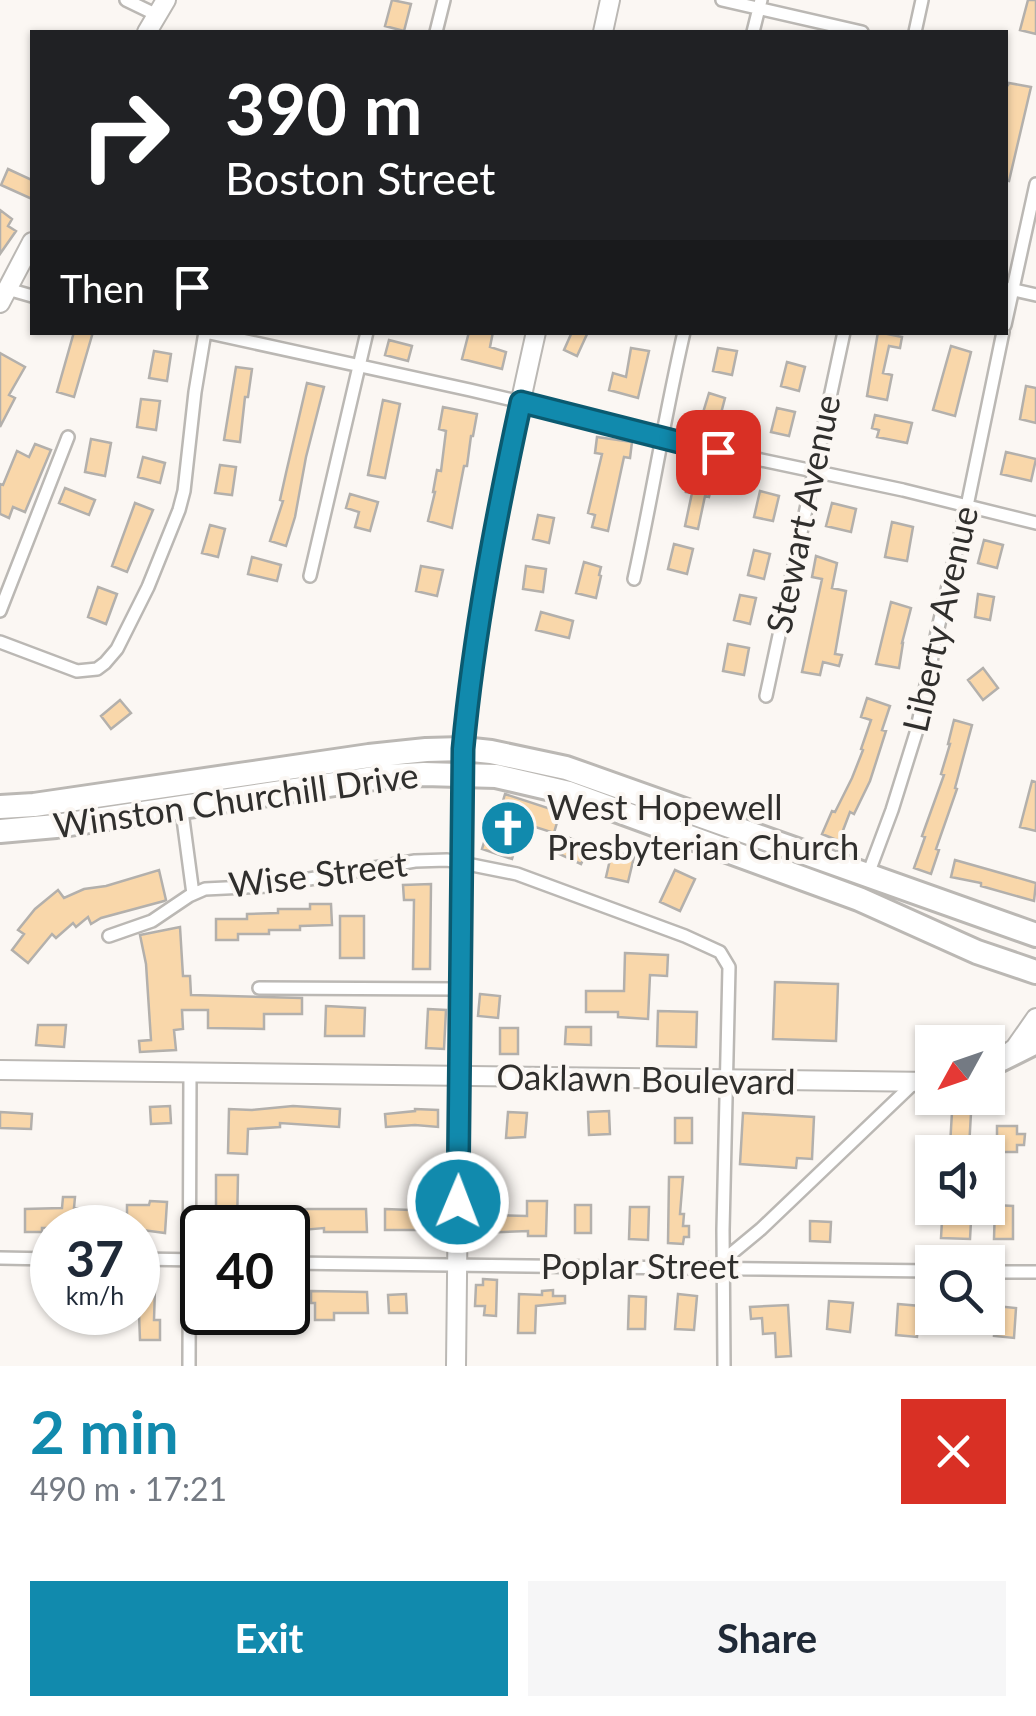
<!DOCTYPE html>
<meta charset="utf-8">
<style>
:root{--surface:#fff;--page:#f6f6f7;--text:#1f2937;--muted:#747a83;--accent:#118aad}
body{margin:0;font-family:Lato,sans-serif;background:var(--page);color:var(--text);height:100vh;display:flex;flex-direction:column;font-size:38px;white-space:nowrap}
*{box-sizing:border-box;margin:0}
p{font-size:32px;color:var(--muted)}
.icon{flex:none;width:55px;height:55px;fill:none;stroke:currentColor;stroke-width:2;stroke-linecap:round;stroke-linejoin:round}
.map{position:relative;height:1366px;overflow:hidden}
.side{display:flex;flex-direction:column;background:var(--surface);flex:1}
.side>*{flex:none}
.banner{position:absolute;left:30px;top:30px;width:978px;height:305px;border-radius:0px;box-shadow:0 2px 8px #0004;background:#202124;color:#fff;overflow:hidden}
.needle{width:65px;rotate:230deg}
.fabs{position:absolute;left:915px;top:1025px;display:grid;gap:20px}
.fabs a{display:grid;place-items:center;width:90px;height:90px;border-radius:0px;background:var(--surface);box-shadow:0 2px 8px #0004;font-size:50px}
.speed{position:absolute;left:30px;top:1205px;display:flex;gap:20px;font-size:50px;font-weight:700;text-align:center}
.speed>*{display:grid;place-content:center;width:130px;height:130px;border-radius:50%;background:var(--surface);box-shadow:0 2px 8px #0004;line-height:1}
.speed small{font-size:25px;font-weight:400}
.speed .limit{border:5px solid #111;border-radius:15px;background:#fff;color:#111}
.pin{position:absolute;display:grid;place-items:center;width:85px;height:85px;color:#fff;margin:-42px;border-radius:20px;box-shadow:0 5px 15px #0006}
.me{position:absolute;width:110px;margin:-55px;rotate:1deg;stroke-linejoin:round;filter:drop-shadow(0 0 8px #0008)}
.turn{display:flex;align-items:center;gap:35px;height:210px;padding:0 30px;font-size:45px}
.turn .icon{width:130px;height:130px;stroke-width:2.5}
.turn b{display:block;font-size:70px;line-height:85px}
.then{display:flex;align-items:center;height:95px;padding:0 30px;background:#0003;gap:20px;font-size:38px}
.round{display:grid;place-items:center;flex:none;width:105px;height:105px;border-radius:0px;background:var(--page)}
.overview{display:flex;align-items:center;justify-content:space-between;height:170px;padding:0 30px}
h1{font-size:60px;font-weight:700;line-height:75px;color:var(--accent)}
.button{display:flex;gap:20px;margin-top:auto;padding:20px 30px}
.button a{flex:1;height:115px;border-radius:0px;background:var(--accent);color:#fff;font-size:40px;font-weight:700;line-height:115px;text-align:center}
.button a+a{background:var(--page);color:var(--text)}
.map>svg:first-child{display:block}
</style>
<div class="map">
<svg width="1036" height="1366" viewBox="0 0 1036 1366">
<rect width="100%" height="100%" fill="#fbf7f3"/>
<path fill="#f9d7aa" stroke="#b3b0ac" stroke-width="2.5" d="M392 0 411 4 404 31 385 26Z
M1028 0H1036V34L1020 30Z
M1009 83 1031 87 1009 181 1005 180V84L1008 85Z
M8 169 32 180V199L1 185Z
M0 210 12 219 8 226 16 231 0 254Z
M74 332H93L74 397 57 392Z
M469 332H493L490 347 506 352 502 369 462 359Z
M572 332H588L577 356 564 350Z
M878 332 902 337 900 348 889 346 883 373 892 375 887 400 867 396Z
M389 340 412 346 408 361 385 355Z
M951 346 971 352 955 416 933 410Z
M631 348 649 351 638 398 609 390 613 373 626 377Z
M718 348 737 351 732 375 713 371Z
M154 351 171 354 167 381 149 378Z
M0 353 25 367 9 395 15 398 0 427Z
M787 362 805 367 799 391 781 386Z
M236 367 252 369 248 397H245L240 442 224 440Z
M307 383 324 387 306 457 295 517 286 546 270 541 283 501 280 500 286 473Z
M1026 386 1036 388V423L1020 419Z
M709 393 725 398 719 421 702 416Z
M141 399 160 401 156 430 137 427Z
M383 400 400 404 385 478 368 475Z
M443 407 477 414 473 436H471L467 466H464L452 528 428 521 435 492H433L437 470 441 471 446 431 439 429Z
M777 408 795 412 789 436 771 432Z
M875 415 912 423 907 443 877 437 879 430 872 428Z
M597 437 632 442 630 458 624 457 608 531 592 527 595 515 588 513 602 454 595 453Z
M91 439 111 443 105 476 85 472Z
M35 444 51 450 25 512 13 507 9 518 0 514V484L3 485 17 451 29 457Z
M1006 452 1036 459 1031 481 1001 474Z
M143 457 165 463 160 483 138 477Z
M220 465 236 467 232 495 215 493Z
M690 475 713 480 709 497 705 496 698 529 685 526 692 493 686 492Z
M65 488 95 500 89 515 59 503Z
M760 491 779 496 773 521 754 517Z
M350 494 378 502 370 531 355 527 359 512 346 508Z
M135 503 153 510 127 572 112 566Z
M832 503 856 509 851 532 826 526Z
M538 515 554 518 549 543 533 539Z
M892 522 913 527 907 561 885 557Z
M210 525 225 529 218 557 202 553Z
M984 540 1003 545 997 568 978 563Z
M674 544 693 549 687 574 668 569Z
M754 550 770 554 764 579 748 575Z
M816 556 837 563 832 588 846 591 835 654 842 655 839 666 823 662 820 675 802 672 822 579 812 577Z
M252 557 281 565 277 581 248 574Z
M584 562 601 567 599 575 601 576 596 598 576 593Z
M421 566 443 570 437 596 416 591Z
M526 566 546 569 543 592 523 589Z
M98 587 117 594 106 624 88 617Z
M978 594 994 597 990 620 975 617Z
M740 595 756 598 750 624 734 620Z
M891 602 911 608 902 643H903L899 668 876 664Z
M541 612 573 621 569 638 536 630Z
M728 644 749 648 744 675 723 671Z
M983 668 998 688 983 700 968 680Z
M867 698 890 706 882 730 886 731 870 781 854 814 850 812 839 841 822 834 832 811 835 812 852 778 863 750 861 749 871 720 861 717Z
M120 700 131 713 111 729 101 716Z
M954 720 972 725 955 788 957 789 936 849 939 850 931 874 914 868 925 837 922 836 944 775 941 774 950 744H948Z
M1032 781 1036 782V831L1020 827Z
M505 794 560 812 554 833 523 823 512 859 482 849 486 836 492 838Z
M565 836 589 847 581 864 557 853Z
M612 851 634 857 628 882 606 877Z
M955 860 1036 883 1034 901 981 886V883L951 877Z
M159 870 166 900 164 901 101 918 91 924 88 917 76 927 73 923 56 938 52 934 28 963 12 950 24 934 18 930 35 909 58 890 64 898 84 889 106 886Z
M675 870 695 879 680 911 660 902Z
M431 884 430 969H413L414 900H404L403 885Z
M310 904H331L332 925 300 926V930H269V934H238V940H216V919H247V914L278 913V909H310Z
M340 916H364V958H340Z
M180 927 183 976H190L191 995 302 998V1014H264V1029L208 1028V1010H182L183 1029 174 1030 176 1050 140 1052 139 1041 151 1040 146 964 140 935Z
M625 953 668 955 667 976 650 975 648 1019 618 1017V1012H586V991H624Z
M775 982 838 984 836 1041 773 1039Z
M480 994 500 996 498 1018 478 1016Z
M326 1006 365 1008 364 1036H325Z
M428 1009 446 1010 444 1049 426 1048Z
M658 1011 697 1012 696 1047 657 1046Z
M38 1025H66L64 1047 36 1045Z
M566 1027H591V1045L565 1044Z
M500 1028H518V1054H500Z
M170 1106 171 1123 151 1124 150 1107Z
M293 1106 340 1109 339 1127 280 1123V1127L248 1129 247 1154 228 1153 229 1109 252 1110Z
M415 1109 438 1110V1127L415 1125 386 1127 385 1114 415 1111Z
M609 1111 610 1134 589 1135 588 1112Z
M0 1112 32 1114 31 1129 0 1128Z
M508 1112 527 1113 525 1137 506 1138Z
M952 1112 971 1113 969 1148 950 1146Z
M743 1113 814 1117 812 1159 797 1158 796 1168 740 1164Z
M675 1118H692V1143H675Z
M997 1126H1017V1134H1025L1024 1145H1017V1152H997Z
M216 1175H238L237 1228H216Z
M669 1177H683L680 1214H684L683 1226H689V1237H684L683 1244 668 1243Z
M63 1197H75L74 1208 106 1211 104 1228H42V1232H25V1209L62 1208Z
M150 1201 167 1202 165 1233 127 1228V1205H149Z
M527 1201H547L546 1236H528V1231L478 1233 480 1210 496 1211 495 1215 527 1216Z
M575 1205H591V1233H575Z
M995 1205 1013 1206V1239H994Z
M260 1207H280V1211L308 1209H366L367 1232H324V1228L291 1231V1227L259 1226Z
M630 1207H649L648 1240 629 1239Z
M385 1209 437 1211V1230H385Z
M942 1220 971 1221 970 1239 941 1238Z
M810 1221 831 1222 830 1242 810 1241Z
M483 1279 497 1280 496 1316 484 1315 485 1306H475L476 1285H483Z
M138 1287 155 1288 154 1320H160V1340H140Z
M553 1290V1296H565V1303L536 1306 535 1333H518L519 1294 542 1295V1291Z
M311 1291 367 1292 368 1313H334V1320H315V1303H311Z
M406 1294 407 1313H389L388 1295Z
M678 1294 697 1296 694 1330 675 1329Z
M629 1296 646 1297 645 1329H628Z
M829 1301 853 1303 850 1332 827 1329Z
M898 1304 920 1306 917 1337 896 1335Z
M788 1305 791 1356 776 1357 775 1333 763 1334 762 1318 751 1319 750 1307Z
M996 1306 1016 1308 1014 1338 994 1336Z
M946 1318H973V1331H946Z"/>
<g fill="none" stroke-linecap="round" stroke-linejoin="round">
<g stroke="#bbb8b4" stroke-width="16">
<path id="street" d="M126 0 157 15
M722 0 862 32
M436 32 444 0
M753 32 761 0
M915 32 922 0
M4 288 32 296
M1005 288 1036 295
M1005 325 1036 184
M205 332 470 390 611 423 686 444 903 490 1036 523
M310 576 367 332
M634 579C652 497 665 414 684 332
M0 611 68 437
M0 642 77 671 97 669 105 663 117 649 148 587 179 510 184 491 195 392 205 332
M766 696 844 332
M181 804 193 894
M867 877 892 810 916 733 938 628 967 506 1003 332
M109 936 152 921 189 896 205 889 268 886 415 861 447 860 517 874 685 936 720 952 729 967 723 1230 724 1366
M259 988 459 989
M0 1258 52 1259
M138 1259 202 1260
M288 1263 932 1271
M724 1266 732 1253 761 1229 915 1082
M988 1272H1036
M189 1366 190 1073"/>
</g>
<g stroke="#bbb8b4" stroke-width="22">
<path id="secondary" d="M147 32 166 0
M603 32 610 0
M0 303 32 242
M988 1068 1015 1048 1036 1018
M0 1070 932 1082
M456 1366 463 749C476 608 505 470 536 332"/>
</g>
<g stroke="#bbb8b4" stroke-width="28">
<path id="highway" d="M0 807 34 805 369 756 426 750 463 749 491 752 566 768 1036 935
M0 831 56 826 388 776 424 774 496 776 569 793 859 899 977 952 1036 972
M1000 1060 1036 1042"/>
</g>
<use href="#street" stroke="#fff" stroke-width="11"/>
<use href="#secondary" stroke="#fff" stroke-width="18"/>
<use href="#highway" stroke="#fff" stroke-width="22"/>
</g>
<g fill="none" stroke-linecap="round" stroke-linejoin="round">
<g stroke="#0b5a70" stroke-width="25">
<path id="route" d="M458 1202 463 749C474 632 496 517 521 402L718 452"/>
</g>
<use href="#route" stroke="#118aad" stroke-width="18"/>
</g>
<defs>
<g id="church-disc" transform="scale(2.875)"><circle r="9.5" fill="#118aad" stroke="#fbf7f3"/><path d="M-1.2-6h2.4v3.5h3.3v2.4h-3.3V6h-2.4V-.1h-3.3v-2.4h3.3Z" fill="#fff"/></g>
</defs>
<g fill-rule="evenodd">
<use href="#church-disc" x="508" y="828"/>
</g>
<g text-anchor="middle" stroke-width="8" stroke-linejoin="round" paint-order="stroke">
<g font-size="35" fill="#302f2d" stroke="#fbf7f3">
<text transform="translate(804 514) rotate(-78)" y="12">Stewart Avenue</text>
<text transform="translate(941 619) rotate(-77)" y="12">Liberty Avenue</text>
<text transform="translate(236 801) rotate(-8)" y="12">Winston Churchill Drive</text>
<text transform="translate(318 875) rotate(-7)" y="12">Wise Street</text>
<text transform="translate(646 1080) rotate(1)" y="12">Oaklawn Boulevard</text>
<text x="640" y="1279">Poplar Street</text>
</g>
<g font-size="35" fill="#302f2d" stroke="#fbf7f3" text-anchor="start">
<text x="547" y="820">West Hopewell<tspan x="547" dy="40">Presbyterian Church</tspan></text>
</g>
</g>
</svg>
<div class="fabs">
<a><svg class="needle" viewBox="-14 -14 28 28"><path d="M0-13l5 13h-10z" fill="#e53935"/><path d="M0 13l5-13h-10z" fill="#747a83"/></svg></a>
<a><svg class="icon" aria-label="sound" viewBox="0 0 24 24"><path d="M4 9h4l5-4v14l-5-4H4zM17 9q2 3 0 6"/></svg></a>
<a><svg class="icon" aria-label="search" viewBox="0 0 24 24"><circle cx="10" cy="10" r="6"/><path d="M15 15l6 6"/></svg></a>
</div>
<div class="speed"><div>37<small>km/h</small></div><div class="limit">40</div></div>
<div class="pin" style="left:718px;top:452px;background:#d93025"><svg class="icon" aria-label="arrive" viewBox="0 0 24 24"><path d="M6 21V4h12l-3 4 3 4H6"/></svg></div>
<svg class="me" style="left:458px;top:1202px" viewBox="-20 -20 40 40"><circle r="17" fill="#118aad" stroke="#fff" stroke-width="3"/><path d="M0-11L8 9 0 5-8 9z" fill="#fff"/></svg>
<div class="banner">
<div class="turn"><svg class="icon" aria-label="right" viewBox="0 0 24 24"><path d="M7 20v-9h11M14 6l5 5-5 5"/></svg><div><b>390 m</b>Boston Street</div></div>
<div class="then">Then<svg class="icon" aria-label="arrive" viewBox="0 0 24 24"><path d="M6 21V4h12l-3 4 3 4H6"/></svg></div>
</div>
</div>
<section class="side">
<div class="overview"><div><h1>2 min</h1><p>490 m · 17:21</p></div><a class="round" style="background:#d93025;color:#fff"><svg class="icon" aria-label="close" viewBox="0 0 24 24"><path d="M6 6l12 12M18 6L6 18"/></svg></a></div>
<div class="button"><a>Exit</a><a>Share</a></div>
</section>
